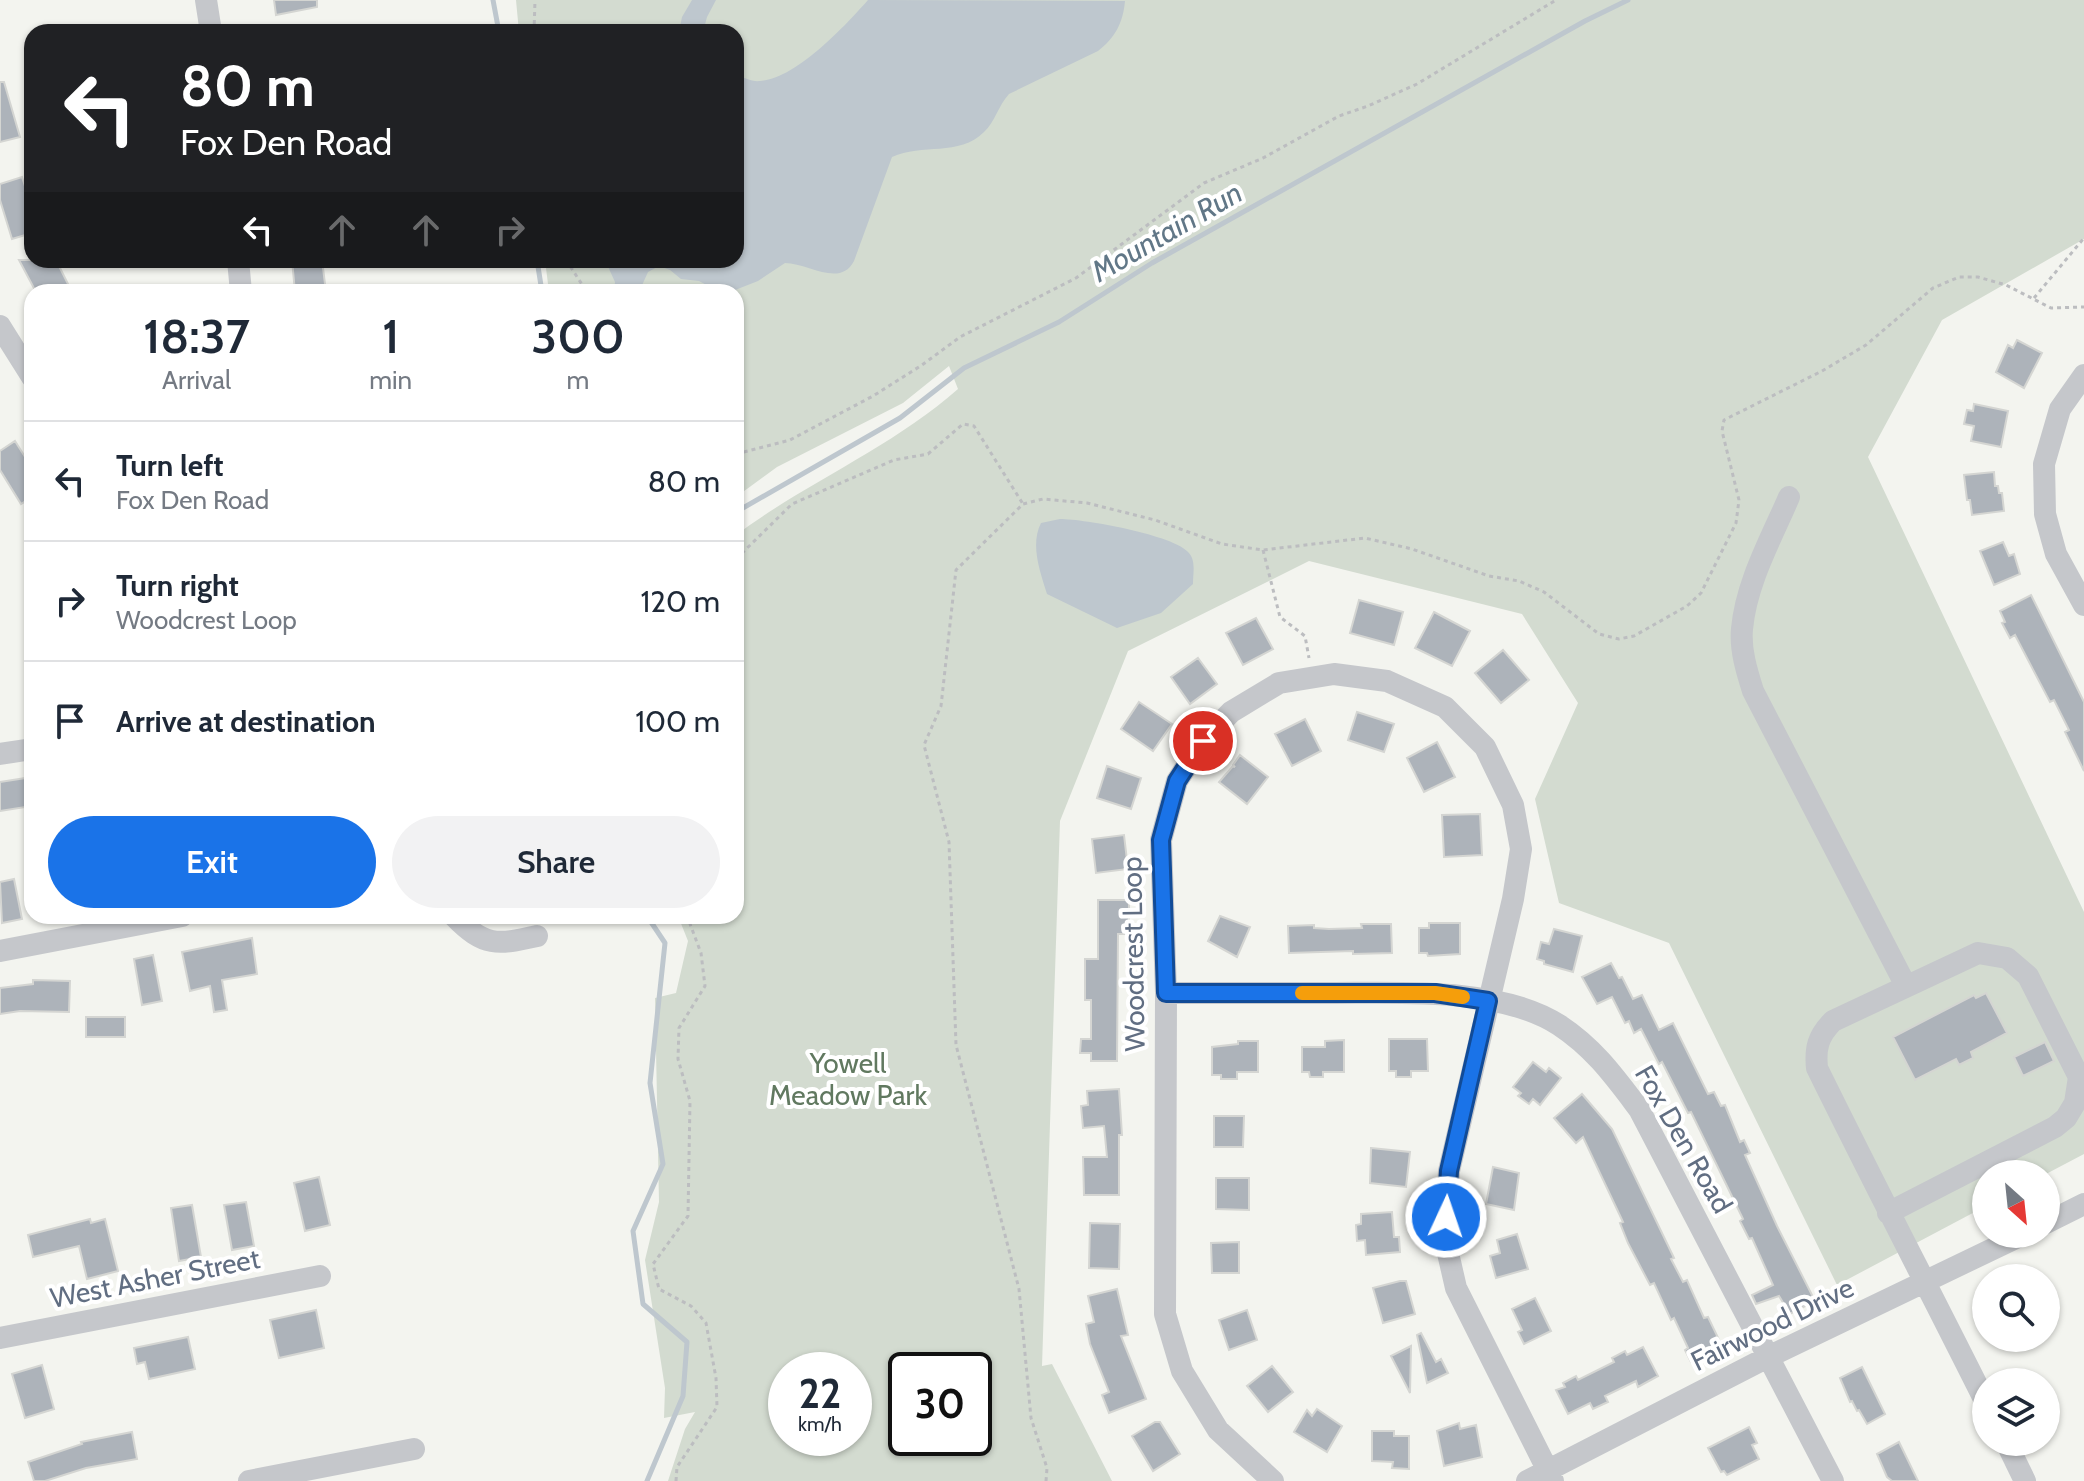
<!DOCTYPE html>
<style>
:root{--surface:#fff;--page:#f2f2f3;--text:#1f2937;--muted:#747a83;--line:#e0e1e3;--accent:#1a73e8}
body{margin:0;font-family:Cabin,sans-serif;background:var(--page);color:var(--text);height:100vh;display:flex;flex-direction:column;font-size:30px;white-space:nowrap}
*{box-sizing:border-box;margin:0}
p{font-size:26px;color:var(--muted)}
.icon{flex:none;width:44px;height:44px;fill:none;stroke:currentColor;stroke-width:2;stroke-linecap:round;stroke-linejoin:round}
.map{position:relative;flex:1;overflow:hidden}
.drawer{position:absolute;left:24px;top:284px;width:720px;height:640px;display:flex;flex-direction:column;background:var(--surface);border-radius:24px;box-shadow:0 2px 6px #0004}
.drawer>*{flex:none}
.guide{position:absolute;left:24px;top:24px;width:720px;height:244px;border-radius:24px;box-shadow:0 2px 6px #0004;background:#202124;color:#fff;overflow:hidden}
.needle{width:52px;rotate:153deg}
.tools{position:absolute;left:1972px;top:1160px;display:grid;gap:16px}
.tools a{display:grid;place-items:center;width:88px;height:88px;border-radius:50%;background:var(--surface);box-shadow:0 2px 6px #0004;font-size:40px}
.speed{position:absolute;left:768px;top:1352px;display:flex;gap:16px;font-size:40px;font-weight:700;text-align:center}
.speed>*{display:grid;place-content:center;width:104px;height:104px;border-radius:50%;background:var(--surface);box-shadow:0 2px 6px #0004;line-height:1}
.speed small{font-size:20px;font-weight:400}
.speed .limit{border:4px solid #111;border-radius:12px;background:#fff;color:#111}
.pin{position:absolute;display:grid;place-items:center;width:68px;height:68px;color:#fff;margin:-34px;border:4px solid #fff;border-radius:50%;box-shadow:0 2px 8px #0007}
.me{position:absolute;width:88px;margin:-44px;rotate:3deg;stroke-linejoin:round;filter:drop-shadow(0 0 6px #0008)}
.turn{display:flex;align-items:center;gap:28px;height:168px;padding:0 24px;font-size:36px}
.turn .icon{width:104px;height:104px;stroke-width:2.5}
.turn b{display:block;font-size:56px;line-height:68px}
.lanes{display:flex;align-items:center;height:76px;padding:0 24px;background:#0003;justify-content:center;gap:40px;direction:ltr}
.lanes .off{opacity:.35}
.eta{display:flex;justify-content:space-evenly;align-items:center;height:136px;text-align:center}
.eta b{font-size:48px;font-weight:600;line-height:56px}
.button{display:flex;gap:16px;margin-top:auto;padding:16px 24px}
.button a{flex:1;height:92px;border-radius:48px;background:var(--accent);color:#fff;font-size:32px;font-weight:600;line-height:92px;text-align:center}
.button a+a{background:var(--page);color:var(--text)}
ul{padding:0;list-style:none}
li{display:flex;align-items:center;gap:24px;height:120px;padding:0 24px;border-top:2px solid var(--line)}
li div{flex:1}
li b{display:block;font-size:30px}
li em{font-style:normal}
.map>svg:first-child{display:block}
</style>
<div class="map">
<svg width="2084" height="1481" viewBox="0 0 2084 1481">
<rect width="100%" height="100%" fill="#f3f4ef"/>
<path fill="#d3dbd0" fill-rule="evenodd" d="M516 0H2084V239L1942 320 1868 457 2084 912V1154L2046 1174H1986V1206L1837 1285 1669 943 1559 903 1535 799 1578 703 1522 614 1309 561 1128 651 1060 821 1042 1366 1052 1364 1112 1481H668L685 1429 695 1412 664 1418 665 1388 645 1260 659 1202 655 998 676 993 688 941 678 916H736V535C807 482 891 448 958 389L949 366 903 403 777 467 736 497V292H549L545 260H736V32H519ZM786 1370H854V1438H786ZM906 1370H974V1438H906Z"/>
<path fill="#bec7ce" d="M692 0H716L707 17 703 32H679L682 17Z
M868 0 1125 1C1123 23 1115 38 1098 51L1009 94C998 106 995 122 984 132 959 157 922 143 892 157L854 261C840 288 808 263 785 263L758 281 730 292 716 290 699 281 681 279 670 270 659 266 648 272 639 292H614L615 282 605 260H736V75C743 77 752 82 760 81 796 79 846 25 868 0Z
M1060 519C1084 519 1175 535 1189 553 1196 561 1193 573 1193 584L1161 613 1117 628 1047 594C1040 571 1030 545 1041 523Z"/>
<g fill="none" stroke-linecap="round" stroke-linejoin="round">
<path stroke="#bec7ce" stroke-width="5" d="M493 0 499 32
M537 260 542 292
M736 512 900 418 964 368 1059 322 1152 263 1585 21 1628 0
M647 1481 683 1396 687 1342 643 1304 633 1231 663 1164 650 1083 665 943 647 916"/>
</g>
<path fill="#adb3ba" stroke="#d4d5d2" stroke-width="2" d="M274 0H317V7L276 15Z
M0 82H4L20 137 0 142Z
M22 177 32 208V233L12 239 0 200V184Z
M19 260H56L72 292H36Z
M292 260H322L326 292H295Z
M2017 340 2042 353 2024 388 1996 372 2008 345 2013 348Z
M1974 404 2008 411 2001 447 1971 441 1974 426 1964 424 1967 410 1973 411Z
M15 441 32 468V497L21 504 0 470V451Z
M1994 472 1995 486H1998L1999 493H2002L2004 511 1972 515 1970 500H1967L1964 475Z
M2003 542 2009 556 2014 554 2020 574 1994 585 1980 551Z
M2031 595 2084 702V771L2065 732 2069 730 2054 700 2050 702 2015 635 2010 638 2002 623 2005 622 2000 611Z
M1359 600 1403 612 1394 645 1350 633Z
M1434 612 1470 631 1452 666 1415 648Z
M1256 618 1273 649 1243 665 1226 633Z
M1503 650 1529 680 1501 703 1475 673Z
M1198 658 1217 684 1190 704 1171 677Z
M1139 702 1172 724 1153 751 1121 729Z
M1357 712 1394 724 1384 752 1348 740Z
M1305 719 1321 751 1292 766 1275 734Z
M1437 742 1455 777 1424 792 1407 758Z
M1240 755 1268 777 1247 804 1219 782 1233 766 1235 767 1233 765Z
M1107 766 1141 778 1131 809 1097 798Z
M32 777V806L0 811V782Z
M1480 814 1482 855 1444 857 1442 815Z
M1124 835 1128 869 1096 873 1092 839Z
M14 879 22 919 2 923 0 882Z
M1098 900H1129V934H1118L1117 1061H1091V1053H1080L1081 1039H1091V1000H1085V959H1098Z
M1220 916 1250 927 1237 957 1208 941Z
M1429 923H1460V954L1428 956 1427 953H1419V928H1429Z
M1361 924H1391L1392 953 1353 954V951L1289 953 1288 926 1314 925V928L1329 929 1362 928Z
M1554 929 1582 936 1573 972 1544 964V961L1537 959 1541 942 1549 944Z
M252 938 257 974 222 980 227 1010 214 1012 210 986 190 991 182 952Z
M153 955 162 1001 142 1005 134 959Z
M1611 963 1619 978 1622 977 1633 999 1642 995 1659 1030 1673 1023 1708 1094 1714 1092 1721 1106 1725 1105 1740 1142 1744 1140 1750 1153 1745 1155 1777 1226 1814 1299 1813 1302 1790 1314 1779 1296 1756 1304 1752 1295 1773 1285 1752 1238 1749 1239 1740 1221 1743 1219 1691 1112 1688 1113 1662 1062 1659 1064 1641 1029 1634 1033 1629 1021 1625 1023 1612 997 1597 1004 1582 977Z
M33 980 70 981 69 1012 20 1011 0 1014V988L33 984Z
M1986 993 2007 1033 1971 1052 1973 1058 1959 1065 1956 1059 1915 1080 1893 1037 1974 995 1976 998Z
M86 1017H125V1037H86Z
M1389 1039H1427L1428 1071H1411V1077H1396V1071H1389Z
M1344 1040V1072H1323V1077H1310L1309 1072H1302V1047H1325V1041Z
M1238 1041H1258V1072H1237V1079H1221V1075H1212V1047L1238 1044Z
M2045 1042 2054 1061 2023 1076 2014 1057Z
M1533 1062 1546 1072 1549 1068 1561 1078 1540 1105 1533 1099 1529 1104 1518 1096 1521 1093 1513 1087Z
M1119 1089 1122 1135H1119V1195H1084L1083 1157H1107L1104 1126 1083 1128 1081 1106 1088 1105 1087 1091Z
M1582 1094 1612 1129 1674 1258 1671 1259 1683 1282 1687 1280 1704 1318 1708 1317 1722 1346 1691 1362 1685 1350 1688 1348 1674 1318 1671 1320 1654 1283 1650 1285 1628 1243 1620 1223 1623 1222 1583 1137 1576 1143 1554 1118Z
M1214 1116H1244L1243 1147H1214Z
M1371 1148 1410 1152 1406 1187 1370 1183Z
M1493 1167 1519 1173 1514 1210 1486 1204Z
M319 1177 330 1225 305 1231 294 1183Z
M1216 1178H1249V1210L1216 1209Z
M246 1202 254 1246 232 1250 224 1205Z
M192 1205 201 1257 179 1261 171 1208Z
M1392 1212 1394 1237H1399L1400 1252 1366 1255 1365 1240 1357 1241 1356 1225 1361 1224V1214Z
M90 1219 91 1223 105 1219 118 1271 87 1279 79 1246 33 1257 28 1235Z
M1090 1223 1120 1224 1119 1269 1089 1268Z
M1517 1234 1528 1269 1496 1278 1490 1256 1500 1253 1497 1240Z
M1239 1242V1273H1212L1211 1243Z
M1400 1281H1406L1415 1314 1383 1323 1373 1288Z
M1117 1289 1128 1335 1121 1336 1146 1399 1109 1413 1102 1395 1109 1392 1090 1344 1086 1324 1094 1322 1088 1296Z
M1535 1298 1551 1331 1524 1344 1518 1332 1522 1330 1512 1309Z
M316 1310 324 1348 279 1358 270 1320Z
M1247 1310 1257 1340 1229 1350 1219 1320Z
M1421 1333 1436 1362 1441 1359 1448 1373 1427 1383 1417 1335Z
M188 1337 195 1369 149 1379 145 1362 137 1364 134 1348Z
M1411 1346 1410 1393 1391 1356Z
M1643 1347 1658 1376 1638 1387 1636 1381 1605 1396 1608 1402 1593 1409 1590 1403 1568 1414 1556 1390 1565 1387 1563 1383 1576 1376 1578 1380 1614 1362 1612 1358 1625 1351 1627 1355Z
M42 1365 54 1409 25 1418 12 1374Z
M1272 1366 1293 1392 1268 1412 1247 1386Z
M1862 1367 1885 1414 1867 1424 1859 1410 1857 1411 1852 1401 1850 1402 1840 1378Z
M1317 1409 1342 1426 1327 1452 1294 1432 1307 1410 1312 1416Z
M1155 1422H1160L1180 1454 1153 1471 1132 1436Z
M1459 1423 1460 1429 1476 1425 1482 1457 1444 1466 1437 1431Z
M1749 1427 1757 1443 1752 1445 1759 1459 1727 1475 1724 1471 1721 1472 1708 1448Z
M1372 1431H1394V1436H1409V1469L1392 1468 1393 1462 1372 1461Z
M132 1432 137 1459 86 1468 45 1481H34L28 1462 82 1444 81 1442Z
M1899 1442 1918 1481H1892L1887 1477 1877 1454Z"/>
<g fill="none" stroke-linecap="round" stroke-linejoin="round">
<path stroke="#bcbdc0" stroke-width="3" stroke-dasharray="4 4" stroke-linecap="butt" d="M534 32 535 0
M566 260 587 292
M2034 298 2084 238
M736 454 790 440 873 396 922 365 960 337 1076 278 1204 183 1263 158 1339 116 1368 106 1417 84 1556 0
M1263 550 1280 617 1305 636 1309 658
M736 559 792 504 894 460 928 454 963 424 974 426 1023 504
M676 1481 677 1467 717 1407 716 1378 706 1323 691 1306 659 1289 653 1264 688 1216 690 1101 678 1059 679 1028 705 986 701 953 687 916
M1046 1481 1047 1468 1031 1418 1019 1289 956 1045 949 842 924 745 941 706 956 570 1023 504 1043 499 1087 503 1155 520 1222 544 1263 550 1365 538 1412 549 1489 576 1519 581 1544 592 1599 634 1619 639 1634 636 1687 606 1701 593 1736 523 1739 500 1722 431 1724 420 1822 371 1866 345 1933 288 1959 277H1978L2006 285 2051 308 2084 307"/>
<path stroke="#c5c7cb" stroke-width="22" d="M206 0 211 32
M238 260 241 292
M0 326 32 377
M2084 375 2060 409 2044 464 2045 514 2056 554 2084 605
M1789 497C1771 539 1746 583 1742 629 1740 650 1747 672 1753 691L1906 986
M0 754 32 749
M454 916C484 947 497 945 537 936
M0 951 182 916
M1166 993C1221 993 1276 993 1331 993 1399 993 1500 987 1559 1025 1594 1048 1614 1076 1639 1109L1833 1481
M1888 1213 2055 1127 2066 1118 2075 1103 2079 1077 2028 976 2007 958 1978 953 1833 1021C1818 1036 1815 1048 1817 1068 1872 1180 1930 1291 1986 1403
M2046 1223 2084 1204
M0 1338 320 1276
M2006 1442 2025 1481
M249 1481 414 1449
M1273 1481 1218 1430 1182 1371 1165 1314 1166 993 1161 840 1177 781 1203 741 1231 712 1279 683 1334 674 1387 681 1445 707 1485 747 1513 805 1521 849 1513 899 1449 1171 1445 1240 1456 1288 1553 1481
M1527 1481 1768 1357 2024 1234"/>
</g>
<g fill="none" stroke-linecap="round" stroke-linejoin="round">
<g stroke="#114b97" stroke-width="20">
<path id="route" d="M1203 741 1177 781 1161 840 1166 993H1435L1488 1001 1449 1171 1446 1217"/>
</g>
<use href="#route" stroke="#1a73e8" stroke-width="14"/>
<path stroke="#f59e0b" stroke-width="14" d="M1302 993H1435L1463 997"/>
</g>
<g text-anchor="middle" stroke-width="8" stroke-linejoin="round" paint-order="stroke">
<g font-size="28" fill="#616e82" stroke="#fff">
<text transform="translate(1133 954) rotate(-91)" y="10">Woodcrest Loop</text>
<text transform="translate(1684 1139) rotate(60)" y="10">Fox Den Road</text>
<text transform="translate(155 1278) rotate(-11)" y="10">West Asher Street</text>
<text transform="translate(1772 1324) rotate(-26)" y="10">Fairwood Drive</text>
</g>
<g font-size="28" fill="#617960" stroke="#fff">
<text x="848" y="1073">Yowell<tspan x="848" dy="32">Meadow Park</tspan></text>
</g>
<g font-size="30" font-style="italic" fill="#617787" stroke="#fff">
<text transform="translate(1167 232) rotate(-30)" y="10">Mountain Run</text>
</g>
</g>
</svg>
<div class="tools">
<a><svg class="needle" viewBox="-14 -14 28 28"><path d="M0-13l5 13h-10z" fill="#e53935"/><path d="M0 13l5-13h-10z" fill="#747a83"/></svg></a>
<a><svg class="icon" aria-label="search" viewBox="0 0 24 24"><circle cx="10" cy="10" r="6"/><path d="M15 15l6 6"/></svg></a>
<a><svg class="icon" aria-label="layers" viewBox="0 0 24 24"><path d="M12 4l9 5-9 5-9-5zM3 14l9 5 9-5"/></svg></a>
</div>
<div class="speed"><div>22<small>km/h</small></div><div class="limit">30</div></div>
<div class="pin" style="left:1203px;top:741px;background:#d93025"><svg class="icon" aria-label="arrive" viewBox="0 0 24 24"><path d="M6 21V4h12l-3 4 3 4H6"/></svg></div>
<svg class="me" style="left:1446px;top:1217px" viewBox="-20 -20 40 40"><circle r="17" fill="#1a73e8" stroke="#fff" stroke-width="3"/><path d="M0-11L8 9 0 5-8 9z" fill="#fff"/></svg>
<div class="guide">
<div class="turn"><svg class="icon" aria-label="left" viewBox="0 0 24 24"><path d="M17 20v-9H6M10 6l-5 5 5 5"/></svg><div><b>80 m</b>Fox Den Road</div></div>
<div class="lanes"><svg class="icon" aria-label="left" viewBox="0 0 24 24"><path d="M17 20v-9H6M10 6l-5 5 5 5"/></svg><svg class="icon off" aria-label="ahead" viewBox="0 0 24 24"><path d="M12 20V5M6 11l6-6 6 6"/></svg><svg class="icon off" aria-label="ahead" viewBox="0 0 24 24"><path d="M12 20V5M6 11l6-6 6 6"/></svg><svg class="icon off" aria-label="right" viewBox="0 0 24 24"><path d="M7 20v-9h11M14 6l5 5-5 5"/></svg></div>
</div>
<section class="drawer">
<div class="eta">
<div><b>18:37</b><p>Arrival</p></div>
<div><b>1</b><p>min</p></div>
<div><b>300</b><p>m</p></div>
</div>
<ul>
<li><svg class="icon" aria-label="left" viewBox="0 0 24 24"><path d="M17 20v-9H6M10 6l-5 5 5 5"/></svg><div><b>Turn left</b><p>Fox Den Road</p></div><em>80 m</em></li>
<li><svg class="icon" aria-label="right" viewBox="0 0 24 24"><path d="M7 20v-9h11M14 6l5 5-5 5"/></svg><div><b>Turn right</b><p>Woodcrest Loop</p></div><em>120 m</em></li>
<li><svg class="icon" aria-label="arrive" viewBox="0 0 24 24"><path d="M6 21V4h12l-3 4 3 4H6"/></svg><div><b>Arrive at destination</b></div><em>100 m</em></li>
</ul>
<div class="button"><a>Exit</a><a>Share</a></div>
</section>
</div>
